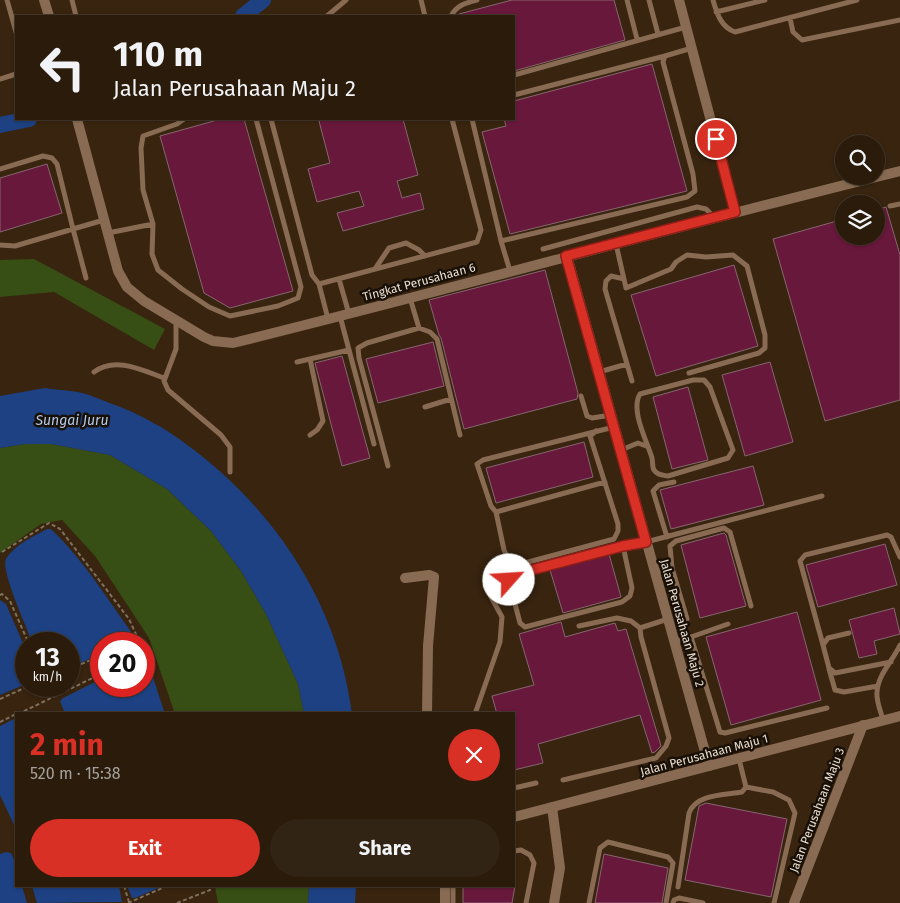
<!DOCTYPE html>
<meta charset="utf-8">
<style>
:root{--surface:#2a1b0b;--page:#322414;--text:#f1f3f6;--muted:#a5a19d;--line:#46392c;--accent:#d93025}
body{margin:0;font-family:"Fira Sans",sans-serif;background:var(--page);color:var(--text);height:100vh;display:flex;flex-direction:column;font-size:19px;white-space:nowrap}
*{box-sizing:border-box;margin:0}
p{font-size:16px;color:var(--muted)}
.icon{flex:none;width:28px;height:28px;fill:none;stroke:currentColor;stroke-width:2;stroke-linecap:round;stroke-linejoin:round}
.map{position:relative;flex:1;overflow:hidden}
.details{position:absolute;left:15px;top:712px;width:500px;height:175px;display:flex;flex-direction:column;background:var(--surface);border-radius:0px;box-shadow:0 1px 4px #0004,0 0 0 1px var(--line)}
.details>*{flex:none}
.hud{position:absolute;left:15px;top:15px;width:500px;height:105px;border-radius:0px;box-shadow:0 1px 4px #0004,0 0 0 1px var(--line);background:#2a1b0b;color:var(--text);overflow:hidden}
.tools{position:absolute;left:835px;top:135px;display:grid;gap:10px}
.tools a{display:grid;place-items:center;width:50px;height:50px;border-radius:50%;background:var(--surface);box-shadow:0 1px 4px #0004,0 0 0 1px var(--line);font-size:25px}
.speed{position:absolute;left:15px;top:632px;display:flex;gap:10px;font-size:25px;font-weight:700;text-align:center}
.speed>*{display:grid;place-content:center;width:65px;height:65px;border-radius:50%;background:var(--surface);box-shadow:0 1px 4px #0004,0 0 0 1px var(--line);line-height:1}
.speed small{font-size:12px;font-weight:400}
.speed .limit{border:8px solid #d22;background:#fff;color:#111}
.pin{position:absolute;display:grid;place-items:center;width:42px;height:42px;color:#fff;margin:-21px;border:2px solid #fff;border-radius:50%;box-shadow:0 1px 5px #0007}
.me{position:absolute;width:55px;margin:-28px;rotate:64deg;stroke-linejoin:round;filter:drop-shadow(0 0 4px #0008)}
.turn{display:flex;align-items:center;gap:18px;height:105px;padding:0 15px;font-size:22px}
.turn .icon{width:65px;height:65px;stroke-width:2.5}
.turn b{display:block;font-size:35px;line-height:42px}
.round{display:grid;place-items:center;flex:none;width:52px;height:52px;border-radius:26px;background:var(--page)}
.headline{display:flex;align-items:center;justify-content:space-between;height:85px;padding:0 15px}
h1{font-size:30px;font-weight:700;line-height:38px;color:var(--accent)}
.cta{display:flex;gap:10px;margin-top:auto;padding:10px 15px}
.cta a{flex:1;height:58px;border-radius:30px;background:var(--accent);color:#fff;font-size:20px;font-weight:700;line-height:58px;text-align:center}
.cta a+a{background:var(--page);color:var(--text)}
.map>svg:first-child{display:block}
</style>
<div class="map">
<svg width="900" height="903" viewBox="0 0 900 903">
<rect width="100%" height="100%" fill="#38240f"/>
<path fill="#374e15" d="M34 259 165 329 154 350 54 292 0 297V260Z
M25 444H51L110 455 167 489 211 531 241 571 266 614 298 684 304 714H175L149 638 95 556 62 520 41 524 0 553V448Z
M215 886H309L308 903H218Z"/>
<path fill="#1d4182" d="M45 388C57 390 70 390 82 393 91 395 99 399 107 402 138 413 164 427 190 447 276 511 338 605 352 714H304L298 684 266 614 241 571 211 531 167 489 110 455 51 444H25L0 448V396Z
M47 529H51C84 560 108 600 134 636V640L125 644H101V654L69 668V644H33C28 631 0 569 6 559 14 545 34 536 47 529Z
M0 600 6 604 26 650V684L0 695Z
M144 659 148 662 165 714H65L60 701 63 698 101 679V686H144Z
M16 718V829L0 795V726Z
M6 852 11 853C17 863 16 874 16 886H22L27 903H0V854Z
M32 886H119L122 902 37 903Z
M127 886H163L135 898H132Z
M309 886H356L355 903H308Z"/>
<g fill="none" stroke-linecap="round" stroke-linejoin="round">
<path stroke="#1d4182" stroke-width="16" d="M243 16 263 0
M0 125 29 119"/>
</g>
<path fill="#68183b" stroke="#866670" d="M512 0H614L625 40 514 71V16H460L459 14Z
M652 64 687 191 510 234 482 132 506 126 504 119H514V101Z
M221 119H244L293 291 230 308 204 293 160 136Z
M325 119H403L418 175 397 181 402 198 420 193 424 209 343 231 337 213 364 206 359 191 317 202 308 169 330 163 319 121Z
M47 164 62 213 0 232V178Z
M886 207 900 255V400L825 421 773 239 844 219V236H876V210Z
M734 265 758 346 656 376 631 295Z
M545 270 578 393 577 399 464 429 441 338 439 335 429 300Z
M433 342 444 386 378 403 366 359Z
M342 356 370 458 342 466 315 363Z
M770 362 793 442 745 456 722 375Z
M688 387 708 460 672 469 653 397Z
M584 442 593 477 496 503 486 468Z
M753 466 764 505 671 529 660 490Z
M724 533 726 535 746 606 700 618 681 545Z
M885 544 897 585 818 607 806 565Z
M609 554 621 597 563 613 550 570Z
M894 608 900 634 874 641 877 654 859 658 849 620Z
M797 612 821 700 731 725 706 637Z
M561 622 565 637 615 623 618 631 626 629 661 746 655 752 652 753 640 715 538 744 543 763 514 770V714H497L492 696 534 685 519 634Z
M706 803 787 819 771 897 685 880 699 806Z
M604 854 668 868 662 903H595Z
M463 886H515L512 903H463Z"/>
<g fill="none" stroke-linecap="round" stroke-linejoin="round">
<path stroke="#81705e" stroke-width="2" stroke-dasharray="4 2.5" stroke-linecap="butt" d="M2 552 49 523 60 529 129 619 140 643
M0 595 2 594 10 601 29 644
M130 644H141
M144 646V650
M69 669 101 656
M0 699 29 686
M18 714 101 674
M0 722 16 714
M124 886 129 902
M128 903 167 886
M177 903 210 890V886"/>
<path stroke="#886b52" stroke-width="5" d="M7 0 16 32
M72 0 76 16
M421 0 425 16
M627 0 637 39
M649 0 658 34
M713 0C717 14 721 27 735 32L857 0
M716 12 765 0
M327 16 346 0
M451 16C457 5 466 3 477 0
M790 18 793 32 802 40 900 20
M514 75 686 27
M0 79 16 74
M514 95 665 56
M184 119 177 124 143 136 141 148 143 190 153 224 152 254 158 270 182 289 209 307 230 316 278 306 298 298 301 287 256 119
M271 119 312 275 319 284 328 319
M472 119 501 241 510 271
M0 169 43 156 52 158 57 164 73 229 104 220
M890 206 900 204
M108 233 153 224
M501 241 687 197 695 191 693 174 663 62 665 56 692 48
M616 244 626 288 671 269 676 262 687 255 706 257 733 255 747 266 765 335V348L759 353 689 373
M0 245 15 246 73 229 86 278
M543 249 697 207 706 209 714 217
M375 269 389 248 406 243 419 250 425 256
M339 279 349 314
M624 279 611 276 606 281 605 289 632 381
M319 284 477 242 481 230 452 119
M410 298 419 328 430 332 437 339 460 435
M340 316 374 444
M176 321V349L164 381 168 390 221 435 230 447V472
M297 362 349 350
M94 372C115 356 142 370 164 378
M599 372 627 364
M693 380H704L710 387 733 450 728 458 668 476C662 475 657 475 654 470 652 467 653 462 652 458 647 441 630 410 640 394Z
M581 396 587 416 592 418 611 415
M425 407 451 399
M596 431 590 436 618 524V531L614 539 521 564 510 562 504 550 496 512 491 506 477 464 483 460 614 427
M310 435 317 430 323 421 310 359
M621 450 638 443 646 446
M388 466 359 358 358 348 367 343 419 328
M496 512 605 482
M667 537 653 491 659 485 674 482
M623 546 632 588 630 596 622 602 525 627 520 623 509 581 513 575 623 546 646 542 822 496
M672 568 670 546 676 541 724 528 730 532 751 606
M655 572 672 568 687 619
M579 626 617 618 631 621 640 628
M849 633 828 638 823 645 829 668 835 673 891 662
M691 637 728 624
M674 641 691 637 720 732 725 733 827 708
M823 645 800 561 805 555 887 535 891 537 900 557
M829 669 835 690 844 692 878 686
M475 714 500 642 502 617 485 586
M883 720C881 712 876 701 877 692 878 674 893 661 900 645
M563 780 656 758 666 746 669 738 641 637 640 628 668 619
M746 787 773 792 789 800 795 813 774 903
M514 788 536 783
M514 851 521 850 530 855 534 863 526 903
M678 887 689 813C696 794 724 795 742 792L746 787 739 759
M453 903V886
M589 903 600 848 608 842 668 857 673 863 666 903
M673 903 674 900 679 898 703 903"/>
<path stroke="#886b52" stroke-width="10" d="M44 0 49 16
M679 0 735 212
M77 119 118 271 127 287 144 301 204 337 213 341 233 343C456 288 677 226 900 171
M567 256 709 766
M405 578 429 575 434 577 428 646 427 714
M445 903V886
M794 903 863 725"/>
<path stroke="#886b52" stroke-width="10" d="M552 807 560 868 554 903
M514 817 900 716"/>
</g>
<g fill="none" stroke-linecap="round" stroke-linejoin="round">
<g stroke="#8d1f18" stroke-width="12">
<path id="route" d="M509 580 513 575 520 573 623 546 646 542 566 256 735 212 716 139"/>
</g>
<use href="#route" stroke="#d93025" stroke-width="9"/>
</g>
<g text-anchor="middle" stroke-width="5" stroke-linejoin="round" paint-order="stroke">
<g font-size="12" fill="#ebded1" stroke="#181007">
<text transform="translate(419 282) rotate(-15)" y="4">Tingkat Perusahaan 6</text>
<text transform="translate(682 623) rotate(74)" y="4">Jalan Perusahaan Maju 2</text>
<text transform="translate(704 755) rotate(-15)" y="4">Jalan Perusahaan Maju 1</text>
<text transform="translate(817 810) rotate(-69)" y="4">Jalan Perusahaan Maju 3</text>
</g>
<g font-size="14" font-style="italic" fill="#b2c9ee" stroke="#181007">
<text x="72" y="425">Sungai Juru</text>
</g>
</g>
</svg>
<div class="tools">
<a><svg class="icon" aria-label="search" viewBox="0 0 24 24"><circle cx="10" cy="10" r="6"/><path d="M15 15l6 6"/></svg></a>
<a><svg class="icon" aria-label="layers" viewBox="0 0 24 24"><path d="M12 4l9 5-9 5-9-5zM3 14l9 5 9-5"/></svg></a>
</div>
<div class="speed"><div>13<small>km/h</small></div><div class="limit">20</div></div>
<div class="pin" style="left:716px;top:139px;background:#d93025"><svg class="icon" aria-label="arrive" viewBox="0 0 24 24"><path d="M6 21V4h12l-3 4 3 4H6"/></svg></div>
<svg class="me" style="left:509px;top:580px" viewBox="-20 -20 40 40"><circle r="19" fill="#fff"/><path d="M0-13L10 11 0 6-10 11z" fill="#d93025"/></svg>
<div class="hud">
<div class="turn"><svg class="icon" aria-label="left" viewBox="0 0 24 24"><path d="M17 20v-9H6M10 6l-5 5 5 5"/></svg><div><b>110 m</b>Jalan Perusahaan Maju 2</div></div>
</div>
<section class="details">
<div class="headline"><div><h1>2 min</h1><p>520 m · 15:38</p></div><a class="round" style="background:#d93025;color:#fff"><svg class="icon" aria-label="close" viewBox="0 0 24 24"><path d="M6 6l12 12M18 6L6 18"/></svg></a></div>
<div class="cta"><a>Exit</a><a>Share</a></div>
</section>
</div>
